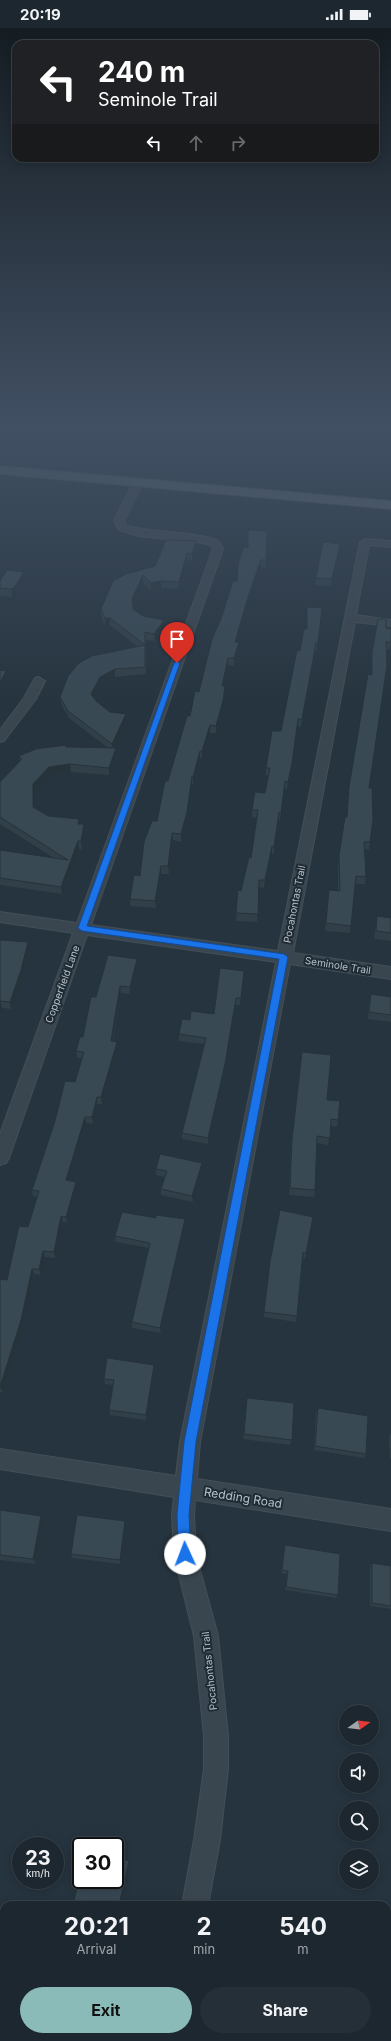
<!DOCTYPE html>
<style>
:root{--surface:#1c272f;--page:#252f37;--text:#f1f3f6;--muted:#a0a5aa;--line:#3a444b;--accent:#8bbbb9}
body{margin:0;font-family:Inter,sans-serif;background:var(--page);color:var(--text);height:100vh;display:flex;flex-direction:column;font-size:15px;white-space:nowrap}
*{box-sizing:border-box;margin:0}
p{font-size:13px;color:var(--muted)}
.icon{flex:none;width:22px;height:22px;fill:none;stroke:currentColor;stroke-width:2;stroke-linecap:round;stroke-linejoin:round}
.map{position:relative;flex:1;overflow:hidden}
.sheet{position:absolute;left:0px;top:1873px;width:391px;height:140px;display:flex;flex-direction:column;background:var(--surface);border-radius:12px 12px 0 0;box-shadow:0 2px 10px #0003,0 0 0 1px var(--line)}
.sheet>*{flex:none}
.top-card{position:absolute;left:12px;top:12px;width:367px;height:122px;border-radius:12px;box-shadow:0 2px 10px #0003,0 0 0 1px var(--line);background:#202124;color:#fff;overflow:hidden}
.needle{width:26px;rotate:76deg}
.fabs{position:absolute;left:339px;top:1677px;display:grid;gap:8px}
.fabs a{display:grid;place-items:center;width:40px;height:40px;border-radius:50%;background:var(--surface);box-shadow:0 2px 10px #0003,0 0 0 1px var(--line);font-size:20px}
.speed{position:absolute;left:12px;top:1809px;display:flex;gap:8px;font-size:20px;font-weight:700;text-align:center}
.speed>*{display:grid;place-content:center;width:52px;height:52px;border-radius:50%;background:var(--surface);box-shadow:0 2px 10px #0003,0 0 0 1px var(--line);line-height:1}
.speed small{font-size:10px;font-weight:400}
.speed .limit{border:2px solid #111;border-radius:6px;background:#fff;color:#111}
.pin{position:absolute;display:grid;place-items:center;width:34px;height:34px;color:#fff;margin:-41px -17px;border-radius:50% 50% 50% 0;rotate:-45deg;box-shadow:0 0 4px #0007}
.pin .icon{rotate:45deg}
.me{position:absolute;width:44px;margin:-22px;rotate:358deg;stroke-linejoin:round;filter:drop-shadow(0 0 3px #0008)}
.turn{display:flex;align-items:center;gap:14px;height:84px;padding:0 20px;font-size:18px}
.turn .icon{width:52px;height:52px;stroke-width:2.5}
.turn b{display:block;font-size:28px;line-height:34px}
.lanes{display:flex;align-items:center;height:38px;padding:0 20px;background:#0003;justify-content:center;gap:20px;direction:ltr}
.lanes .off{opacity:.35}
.eta{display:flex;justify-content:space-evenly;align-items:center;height:68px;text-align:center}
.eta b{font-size:24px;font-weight:700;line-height:28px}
.primary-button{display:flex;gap:8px;margin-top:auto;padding:8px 20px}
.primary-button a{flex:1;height:46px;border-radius:24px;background:var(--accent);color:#111;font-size:16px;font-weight:700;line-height:46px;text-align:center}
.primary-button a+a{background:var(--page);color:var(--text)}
.status{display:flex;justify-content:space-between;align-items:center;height:28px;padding:0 20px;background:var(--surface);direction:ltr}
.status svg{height:11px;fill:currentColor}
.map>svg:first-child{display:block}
</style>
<div class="status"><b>20:19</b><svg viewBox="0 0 49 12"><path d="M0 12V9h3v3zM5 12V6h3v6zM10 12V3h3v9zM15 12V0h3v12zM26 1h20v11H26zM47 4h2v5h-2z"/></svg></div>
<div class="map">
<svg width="391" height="2013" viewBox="0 0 391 2013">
<rect width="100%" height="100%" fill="#26343f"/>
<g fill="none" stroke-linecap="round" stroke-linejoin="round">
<g stroke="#434f58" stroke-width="2">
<path id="minor" d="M138 452 143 455 124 493 127 498C145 503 209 506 218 513 220 515 222 519 223 521L91 897 278 923 360 514 365 511 391 513V519L369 517 356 587 391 592V598L355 594 293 925 391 939V951L290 936 200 1414 197 1451 391 1481V1503L195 1472 194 1487 196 1527 218 1608 228 1708V1741L220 1812 208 1877H182L194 1812 204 1741V1708L194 1608 174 1527 172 1487 174 1469 0 1441V1421L176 1448 180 1414 276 934 87 907 9 1130 6 1135 0 1137V1106L73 905 0 894V884L77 895 213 521 210 517 203 515 139 508 119 502 114 493 133 455Z
M39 649 45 653 36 671 4 713 0 714V702L24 670 35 650Z
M155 2009H183L182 2013H154Z"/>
</g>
<g stroke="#434f58" stroke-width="2">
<path id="primary" d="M0 438 391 473V481L0 446Z"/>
</g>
<use href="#minor" fill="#3a464f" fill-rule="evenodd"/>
<use href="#primary" fill="#58656e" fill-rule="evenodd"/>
</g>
<path fill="#303f48" d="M244 519 266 532V540L261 539 247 577 237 614 239 621 234 638 228 637 223 658 225 665 222 680 216 705H210L202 731 200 730 193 756H192L187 792 181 814 173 812 169 846H161L156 880 130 878V871L140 848 157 793 168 753 190 688 237 553Z
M196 521 192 533 187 532 179 561 161 560 151 563 143 554 133 578V581L143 588 164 592V600L155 613 146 612V646L115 649 101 656 93 670 96 673 110 684 126 686V693L114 720 116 727 109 747 71 744 50 747 34 763V780L48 788 79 791V796H84V803L82 821H79L62 866 0 857V822L54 830 0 796V754L20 734 19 728 66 719 108 720 69 690 61 676 60 669 138 619 110 597 105 598 101 588V581L113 553 155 538Z
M339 523 331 558 315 557 316 550Z
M25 551 15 567 12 569 0 568V553Z
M307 579 322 580 317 623H315L301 699 297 698 291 742 287 761H285L280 792H278L274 826H272L264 860 258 859 257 894 236 893 238 862 241 863 251 830 257 790 252 789V782L265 765 268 748 266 747V740L281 703 300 623 306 601Z
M378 591 386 600 391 614 390 621H387L369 760 370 814 369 822 365 821 366 849 365 856H355L350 905 325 903 329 862 338 863V836L345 789H347L348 766 349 759 371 647V632Z
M377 888 391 890V913L374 911 376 895Z
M0 912 30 921 23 949 11 981 2 980 0 989Z
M137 931V938L130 966 121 965 113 1014H117L118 1021 102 1076H97L93 1096 86 1095 69 1153 76 1154 77 1160 67 1195 63 1194 55 1230 45 1229 41 1247 34 1246 23 1298 3 1365 0 1364V1251L7 1252 28 1199 37 1169 33 1168 32 1162 75 1054 82 1030H77L76 1023 83 1009 96 969Z
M244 943 240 977H235L225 1043 208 1116 182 1111V1105L205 1016 179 1013V1006L190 992 214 986Z
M371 966 391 969V994L368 991 369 973Z
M302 1024 338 1092 337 1099 331 1098 328 1117 317 1115 315 1162 314 1169 289 1167 291 1118Z
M156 1141 202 1142 193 1174 161 1167V1161L165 1149 156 1147Z
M313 1189 305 1231 302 1230 296 1294 264 1289 270 1234Z
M156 1190 185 1197 161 1305 132 1300V1294L149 1220 116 1214 115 1208Z
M154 1342 146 1392 110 1387 109 1382 113 1357 105 1356 104 1351Z
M247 1370 292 1412 290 1417 243 1411Z
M318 1380 366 1426 364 1430 314 1422 316 1385Z
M391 1405V1430H390L389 1409Z
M0 1482 44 1493 36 1536 0 1532Z
M125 1493 126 1497 120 1536 72 1530 71 1526Z
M285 1517 338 1567 336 1570 285 1562 287 1546 281 1545 284 1521Z
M372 1535 391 1538V1581L370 1578V1539Z
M17 2009H62L77 2013H16Z"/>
<path fill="#27333b" d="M196 513V521L192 533V526Z
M340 516 339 523 331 558 332 551Z
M187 525V532L179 561V554Z
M261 532V539L247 577 235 621V614L248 569Z
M24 544 25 551 15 567 12 569 11 561Z
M143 547V554L133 578 132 571Z
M161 553V560L151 563V555Z
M105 590H110V597L105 598Z
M164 592V600L155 613 154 606Z
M239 614V621L234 638V630Z
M316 615 315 623 301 699 302 691Z
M228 630V637L221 665 222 658Z
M115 641V649L101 656 91 673V666L100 649Z
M6 643 7 650 0 665V655Z
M225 658V665L222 680 216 705V698Z
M126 686V693L113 723 112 716Z
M298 691 291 742 287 761 288 754Z
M210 697V705L202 731V723Z
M116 720V727L109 747V740Z
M200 723V730L193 756V749Z
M70 736 71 744 50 747 34 763V786L33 779V756L49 739Z
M192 748V756L187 792 181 814V806Z
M285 753V761L280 792 281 785Z
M279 784 278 792 274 826V819Z
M84 796V803L82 821 81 813Z
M172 805 173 812 169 846 168 838Z
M78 813 79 821 62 866 61 859Z
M272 818V826L264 860 265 852Z
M161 838V846L156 880 155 873Z
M28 914 30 921 23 949 11 981 10 974Z
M137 931V938L130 966V959Z
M244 943V950L240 977 241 970Z
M120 958 121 965 111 1020V1013Z
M236 970 235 977 225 1043 208 1116V1110Z
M0 973 2 980 0 989Z
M117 1014 118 1021 102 1076 101 1069Z
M97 1069V1076L93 1096 92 1089Z
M85 1089 86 1095 67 1159 66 1152Z
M202 1135V1142L193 1174 192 1168Z
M76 1154 77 1160 67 1195 66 1189Z
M61 1188 63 1194 55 1230 54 1224Z
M185 1191V1197L161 1305 160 1300Z
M43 1223 45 1229 41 1247 39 1241Z
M32 1241 34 1246 23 1298 3 1365 0 1359Z
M154 1337V1342L146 1392V1387Z
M41 1488 44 1493 36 1536 33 1531Z
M125 1493 126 1497 120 1536V1532Z
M115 1828 130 1833 120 1877H119Z"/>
<path fill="#384954" stroke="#27333b" d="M248 502 267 503 266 532H261L248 569 235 614H239L234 630H228L222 658H225L223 673 216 698 210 697 202 723H200L193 749 192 748 187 784 181 806 172 805 168 838H161L155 873 130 871 134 847 140 848 144 814 152 793H157L165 753H168L187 688H190L195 663 199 664 212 611 221 591 233 553H237L238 536 244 519 248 520Z
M166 512 196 513 192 526 187 525 179 554 161 553 151 555 143 547 132 571 133 581 143 588 164 592 154 606 145 604V617L110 590H105L101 581 113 553 126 546 155 538Z
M323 514 340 516 332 551 316 550Z
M7 542 24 544 14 560 11 561 0 560V553Z
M307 579 322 580 318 615H316L302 691H298L292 735 288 754 285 753 281 785 279 784 274 819 272 818 265 852H259L258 886 236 885 238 862 241 863 249 829 251 830 258 782H252L255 764 265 765 270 740H266L272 703H281L297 622 300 623 304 601H307Z
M378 591H386V600L391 601V614H386L387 637 369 760H372L373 792 370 814H364L366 849 356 848 351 898 326 895 329 862 340 863 339 828 345 789H347L349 759 368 646 372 647V625Z
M145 617V639L115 641 100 649 91 666 96 673 110 684 126 686 112 716 68 683 60 669 68 648 79 635 92 628Z
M0 642 6 643 0 655Z
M66 717V719L116 720 109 740 70 736 49 739 33 756V779L48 788 79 791 78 796H84L81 813H78L61 859 0 850V822L68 832 0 789V754L22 731 19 728 36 721Z
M377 888 391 890V905L376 903Z
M0 912 28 914 21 942 10 974 0 973V974Z
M108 927 137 931 130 959 120 958 111 1013 117 1014 101 1069H97L92 1089H85L66 1152 76 1154 66 1189 61 1188 54 1224 43 1223 39 1241H32L21 1292 0 1359V1251L7 1252 19 1198 28 1199 39 1163 32 1162 55 1093 65 1053 75 1054 84 1024 76 1023 80 1009H83L91 969H96Z
M220 940 244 943 241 970H236L225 1036 208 1110 182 1105 206 1010 179 1006 182 991 190 992 191 983 214 986Z
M371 966 391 969V987L369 984Z
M302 1024 331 1027 327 1072 340 1073 338 1092 331 1091 330 1110 317 1108 315 1162 290 1160 292 1112Z
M160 1126 202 1135 192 1168 161 1161 167 1143 156 1141Z
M280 1182 313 1189 306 1225 303 1224 297 1288 264 1284 270 1234Z
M122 1184 156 1190V1187L185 1191 160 1300 132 1294 150 1215 115 1208Z
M107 1330 154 1337 146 1387 109 1382 114 1352 104 1351Z
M247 1370 294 1375 292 1412 244 1406Z
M318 1380 368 1388 366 1426 315 1418Z
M0 1482 41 1488 33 1531 0 1527Z
M77 1487 125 1493 120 1532 71 1526Z
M285 1517 340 1526 338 1567 286 1559 288 1543 282 1542Z
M372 1535 391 1538V1578L372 1575Z
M115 1829 129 1833 119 1877H73L81 1843V1852H115Z
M17 2009H50L65 2013H16Z
M315 2009H358V2013H331Z"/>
<linearGradient id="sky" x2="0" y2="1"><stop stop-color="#151d23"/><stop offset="0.59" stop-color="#415063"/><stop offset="1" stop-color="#415063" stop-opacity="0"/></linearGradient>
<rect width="391" height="678" fill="url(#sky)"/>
<path fill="#1a73e8" stroke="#114b97" d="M177 633 180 635 87 898 284 926 288 929 196 1414 189 1487 191 1526 189 1531 185 1533 180 1531 178 1526 177 1487 184 1414 279 931 82 903 78 900 174 635Z"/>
<g text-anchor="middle" stroke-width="4" stroke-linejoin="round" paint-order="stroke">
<g font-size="10" fill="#b6c0c9" stroke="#1f2b34">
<text transform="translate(294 876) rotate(-79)" y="4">Pocahontas Trail</text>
<text transform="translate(338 937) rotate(9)" y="4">Seminole Trail</text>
<text transform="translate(62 956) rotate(-70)" y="4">Copperfield Lane</text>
<text transform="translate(209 1643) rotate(-96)" y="4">Pocahontas Trail</text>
</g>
<g font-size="12" fill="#b6c0c9" stroke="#1f2b34">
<text transform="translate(243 1470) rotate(9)" y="4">Redding Road</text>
</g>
</g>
</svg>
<div class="fabs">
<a><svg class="needle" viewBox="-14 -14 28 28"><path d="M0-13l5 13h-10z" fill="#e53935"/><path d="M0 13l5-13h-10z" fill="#a0a5aa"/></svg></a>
<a><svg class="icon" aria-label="sound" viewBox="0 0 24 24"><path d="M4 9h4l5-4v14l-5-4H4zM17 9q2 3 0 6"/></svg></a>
<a><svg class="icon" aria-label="search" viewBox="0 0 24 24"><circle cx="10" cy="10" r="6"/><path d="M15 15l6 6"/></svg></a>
<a><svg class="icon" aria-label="layers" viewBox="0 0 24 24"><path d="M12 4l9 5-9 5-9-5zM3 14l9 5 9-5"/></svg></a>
</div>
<div class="speed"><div>23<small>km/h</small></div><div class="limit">30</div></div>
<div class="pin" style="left:177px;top:635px;background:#d93025"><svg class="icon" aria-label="arrive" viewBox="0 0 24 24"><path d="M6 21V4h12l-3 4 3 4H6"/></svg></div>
<svg class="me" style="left:185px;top:1526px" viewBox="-20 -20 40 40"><circle r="19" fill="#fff"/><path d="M0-13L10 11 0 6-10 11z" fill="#1a73e8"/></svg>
<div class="top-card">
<div class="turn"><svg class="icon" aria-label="left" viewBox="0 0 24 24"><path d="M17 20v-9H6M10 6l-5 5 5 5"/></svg><div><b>240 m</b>Seminole Trail</div></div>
<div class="lanes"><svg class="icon" aria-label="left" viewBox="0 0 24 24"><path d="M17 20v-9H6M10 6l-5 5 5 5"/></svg><svg class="icon off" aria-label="ahead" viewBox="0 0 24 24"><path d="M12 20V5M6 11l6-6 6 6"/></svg><svg class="icon off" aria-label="right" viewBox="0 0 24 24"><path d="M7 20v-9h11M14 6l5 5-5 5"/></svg></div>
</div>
<section class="sheet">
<div class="eta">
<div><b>20:21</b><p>Arrival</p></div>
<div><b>2</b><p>min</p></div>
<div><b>540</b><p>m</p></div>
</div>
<div class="primary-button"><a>Exit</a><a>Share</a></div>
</section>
</div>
